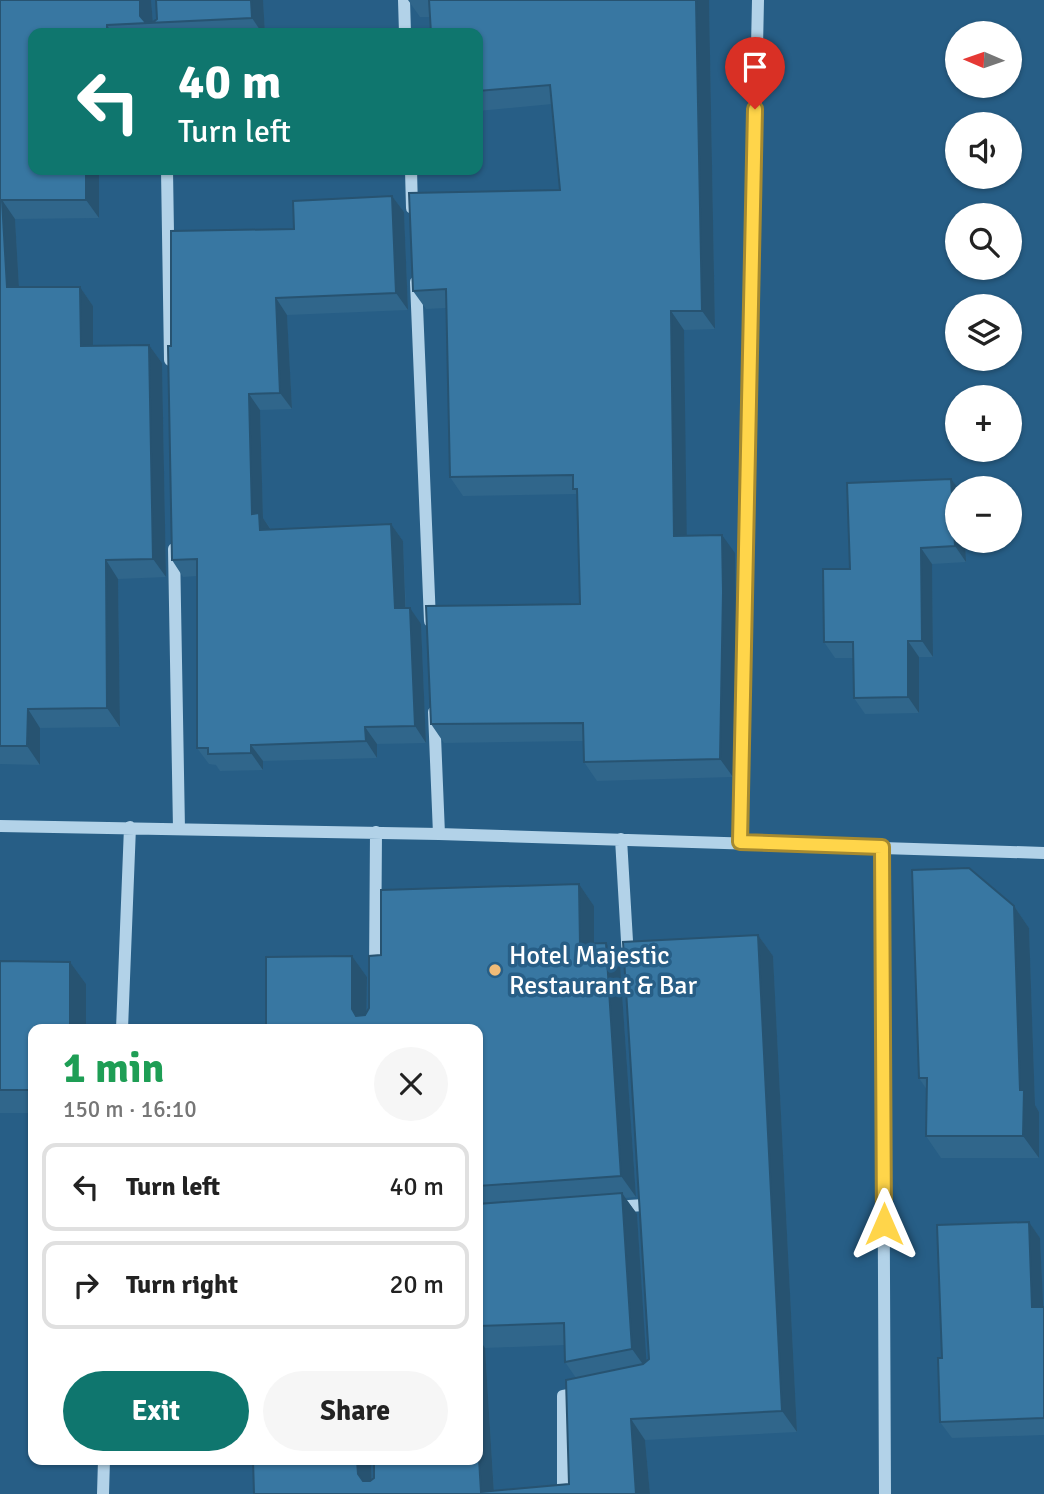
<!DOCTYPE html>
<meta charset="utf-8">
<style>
:root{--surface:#fff;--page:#f6f6f6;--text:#222;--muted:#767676;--line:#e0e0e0;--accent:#0f766e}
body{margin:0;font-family:Signika,sans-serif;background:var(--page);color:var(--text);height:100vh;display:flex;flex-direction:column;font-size:26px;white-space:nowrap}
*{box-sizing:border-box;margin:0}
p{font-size:23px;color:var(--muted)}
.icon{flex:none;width:38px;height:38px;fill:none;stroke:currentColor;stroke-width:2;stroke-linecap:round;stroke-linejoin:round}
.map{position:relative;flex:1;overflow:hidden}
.sheet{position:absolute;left:28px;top:1024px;width:455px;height:441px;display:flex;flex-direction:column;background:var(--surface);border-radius:14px;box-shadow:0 2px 5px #0004}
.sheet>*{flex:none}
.top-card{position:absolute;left:28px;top:28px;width:455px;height:147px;border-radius:14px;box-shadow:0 2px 5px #0004;background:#0f766e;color:#fff;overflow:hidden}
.needle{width:46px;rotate:272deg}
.buttons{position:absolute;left:945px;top:21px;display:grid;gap:14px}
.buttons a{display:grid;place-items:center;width:77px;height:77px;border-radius:50%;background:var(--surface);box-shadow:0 2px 5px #0004;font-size:35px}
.pin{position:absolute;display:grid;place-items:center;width:60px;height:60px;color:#fff;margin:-72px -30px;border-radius:50% 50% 50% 0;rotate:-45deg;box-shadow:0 0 7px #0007}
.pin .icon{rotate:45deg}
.me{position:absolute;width:77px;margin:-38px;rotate:0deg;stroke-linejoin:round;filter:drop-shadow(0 0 5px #0008)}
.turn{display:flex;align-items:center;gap:24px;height:147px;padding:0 35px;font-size:32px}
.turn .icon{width:91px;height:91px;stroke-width:2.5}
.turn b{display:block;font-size:49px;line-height:60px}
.round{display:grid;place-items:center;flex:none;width:74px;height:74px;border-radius:37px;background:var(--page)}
.headline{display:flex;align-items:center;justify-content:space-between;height:119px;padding:0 35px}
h1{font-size:42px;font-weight:700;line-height:52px;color:#1e9e55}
.action{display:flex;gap:14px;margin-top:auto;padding:14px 35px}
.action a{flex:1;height:80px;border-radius:42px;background:var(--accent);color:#fff;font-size:28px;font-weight:700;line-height:80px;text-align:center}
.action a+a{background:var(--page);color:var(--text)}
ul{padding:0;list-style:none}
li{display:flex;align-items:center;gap:21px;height:88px;margin:0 14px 10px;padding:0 21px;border:4px solid var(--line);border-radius:14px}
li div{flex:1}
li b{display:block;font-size:26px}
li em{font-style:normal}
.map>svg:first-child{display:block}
</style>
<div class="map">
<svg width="1044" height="1494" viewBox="0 0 1044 1494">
<rect width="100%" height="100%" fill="#275e86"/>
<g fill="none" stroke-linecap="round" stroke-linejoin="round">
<path stroke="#b2d2e8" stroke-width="12" d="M404 0 405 33
M167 170 170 360
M411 170 412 208
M416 282 430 621
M174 549 179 829
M434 712 439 834
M0 826 439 834 1044 853
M621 839 628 958
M740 842 758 0
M882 847 885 1494
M375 972 376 832
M122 1029 130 827
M614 1207 644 1205
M103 1494 104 1460
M563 1494V1396L580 1393"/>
</g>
<path fill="#30668b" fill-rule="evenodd" d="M0 0H151L153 22 263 0 265 33H33V170H99V218L15 219 19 287H80L93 306V346L149 345 162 363 166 577 118 579 120 727 40 728V765L0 764Z
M408 0H709L715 329 684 330 686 536 735 553 736 611 733 777 597 781 584 762 583 741 444 743 431 724 580 604 578 496 576 494 463 496 450 477 446 308 426 309 413 291 560 190 552 104 478 111V33L430 17H420Z
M392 196 404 212 408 310 287 315 292 409 260 410 263 518 271 529 391 524 403 541 406 608 421 624 426 743 377 744V758L263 761V770L220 771 216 765 209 764 197 748V576L183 577 172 560 171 346 294 229Z
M951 479 958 488 957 541H965L966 562 932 564 933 657H919V713L865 714 854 698 853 658H835L824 642 850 569Z
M579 884 594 906V943L620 964 636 1197 625 1198 637 1214 646 1362 649 1359 758 935 773 956 797 1432 645 1440 650 1494H254L371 1460 372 1479 478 1460V1029H266L352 956 367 977 366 1013 369 1008 381 955ZM565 1345V1362L576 1378 569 1484 494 1491 485 1348Z
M1014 906 1029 928 1035 1105 1039 1112V1158H941L926 1136 927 1090 919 1078Z
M0 961 70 962 86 984 33 1029V1113H0Z
M1029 1222 1040 1238 1043 1307H1044V1435L952 1438 940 1422 942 1358Z"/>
<path fill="#275371" d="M140 0H151L153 23H146L140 16Z
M251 0H263L265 33H262L252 18Z
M696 0H709L715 329 702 311Z
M107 25 112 33H107Z
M86 170H99V218L86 200Z
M392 196 404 212 408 310 396 293Z
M2 200 15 219 20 305 7 287Z
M80 287 93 306V365L81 346Z
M276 298 287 315 292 409 280 393Z
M671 311 684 330 687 554 674 536Z
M149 345 162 363 166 577 153 559Z
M249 394 260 410 263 518 271 530H260L252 514Z
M951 479 958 488 957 541H965L966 562 955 546Z
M391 524 403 541 406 624 395 608Z
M722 535 735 553 736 611 733 777 720 759Z
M921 548 932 564 933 657 922 641Z
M106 560 118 579 120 727 107 708Z
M410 608 421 624 426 743 415 726Z
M908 641 919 657V713L908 697Z
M28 709 40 728V765L27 746Z
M365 727 377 744V758L366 741Z
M251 745 263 761V770L251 753Z
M579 884 594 906V965L580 944Z
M1014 906 1029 928 1035 1105 1039 1112V1158L1023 1136 1020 1090Z
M758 935 773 956 797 1432 782 1411Z
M606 943 620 964 636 1197 621 1176Z
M352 956 367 977 366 1029 352 1009Z
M70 962 86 984V1029H70Z
M622 1193 637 1214 647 1370 632 1349Z
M1029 1222 1040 1238 1044 1324 1032 1307Z
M478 1337 485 1348 494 1494 481 1492 478 1442Z
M631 1419 645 1440 650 1494H636Z
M357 1460H371L372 1494 358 1474Z"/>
<path fill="#3877a2" stroke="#275371" stroke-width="2" d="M0 0H140V16L146 23 153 22 157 19 156 0H251L252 18 107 25V33H33V170H86V200H2L7 287H80L81 346 149 345 153 559 106 560 107 708 28 709 27 746H0Z
M429 0H696L702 311H671L674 536 722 535 723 592 720 759 584 762 583 723 431 724 426 606 580 604 577 489H573V475L450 477 446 289 413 291 409 193 560 190 550 85 478 91V33H431Z
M392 196 396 293 276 298 280 393 249 394 252 514 259 513 260 530 391 524 395 608H410L415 726 365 727 366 741 251 745V753L208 754V748H197V559L172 560 168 346H171V231L294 229 293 201Z
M951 479 955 546 921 548 922 641H908V697L854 698 853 642H824L823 569H850L847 483Z
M969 868 1014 906 1020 1090H1024L1023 1136H926L927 1078H919L912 870Z
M579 884 580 944 606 943 621 1176 478 1186V1029H266V957L352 956V1009L356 1016 365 1015 369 1008V956L381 955V890Z
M758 935 782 1411 631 1419 636 1494H254L253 1460H357L358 1474 363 1481H370L374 1478V1460H478V1442L481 1492 569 1484 566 1380 643 1364 649 1359 623 942Z
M0 961 70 962V1029H33V1090H0Z
M622 1193 632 1349 565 1362 564 1323 478 1326V1204Z
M1029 1222 1032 1307H1044V1418L940 1422 938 1358H942L937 1225Z"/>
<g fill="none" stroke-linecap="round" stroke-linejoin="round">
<g stroke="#a68a30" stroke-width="18">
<path id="route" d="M755 109 740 842 882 847 884 1224"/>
</g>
<use href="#route" stroke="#ffd54a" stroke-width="12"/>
</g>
<circle fill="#f0bc78" stroke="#275e86" stroke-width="2.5" cx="495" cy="970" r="7"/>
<g text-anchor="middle" stroke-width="7" stroke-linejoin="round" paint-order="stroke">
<g font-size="26" fill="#fff" stroke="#275e86" text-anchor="start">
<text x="509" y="964">Hotel Majestic<tspan x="509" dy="30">Restaurant &amp; Bar</tspan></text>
</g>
</g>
</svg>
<div class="buttons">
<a><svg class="needle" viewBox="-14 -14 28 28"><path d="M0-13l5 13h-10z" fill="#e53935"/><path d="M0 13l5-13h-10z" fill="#767676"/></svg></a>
<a><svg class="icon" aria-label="sound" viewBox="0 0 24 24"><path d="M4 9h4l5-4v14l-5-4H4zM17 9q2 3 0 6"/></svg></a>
<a><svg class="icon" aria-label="search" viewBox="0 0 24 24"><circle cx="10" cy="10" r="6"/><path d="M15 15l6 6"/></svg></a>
<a><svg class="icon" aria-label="layers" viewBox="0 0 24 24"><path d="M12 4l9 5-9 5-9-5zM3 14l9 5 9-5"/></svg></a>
<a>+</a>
<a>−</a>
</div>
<div class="pin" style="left:755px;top:109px;background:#d93025"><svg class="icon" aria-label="arrive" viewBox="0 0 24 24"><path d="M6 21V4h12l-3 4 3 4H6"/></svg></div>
<svg class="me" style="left:884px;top:1224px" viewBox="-20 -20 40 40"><path d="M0-17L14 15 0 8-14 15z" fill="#ffd54a" stroke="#fff" stroke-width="4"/></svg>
<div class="top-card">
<div class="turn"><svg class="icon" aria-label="left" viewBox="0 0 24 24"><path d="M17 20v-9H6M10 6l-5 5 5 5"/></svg><div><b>40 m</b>Turn left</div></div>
</div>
<section class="sheet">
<div class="headline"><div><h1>1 min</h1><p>150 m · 16:10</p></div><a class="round"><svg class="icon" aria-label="close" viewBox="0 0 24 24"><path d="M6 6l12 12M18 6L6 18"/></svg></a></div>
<ul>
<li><svg class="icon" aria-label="left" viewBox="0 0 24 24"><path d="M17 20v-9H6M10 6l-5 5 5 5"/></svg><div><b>Turn left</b></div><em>40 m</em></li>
<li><svg class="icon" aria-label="right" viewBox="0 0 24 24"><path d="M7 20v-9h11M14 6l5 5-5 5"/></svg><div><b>Turn right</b></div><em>20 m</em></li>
</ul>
<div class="action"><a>Exit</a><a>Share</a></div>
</section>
</div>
